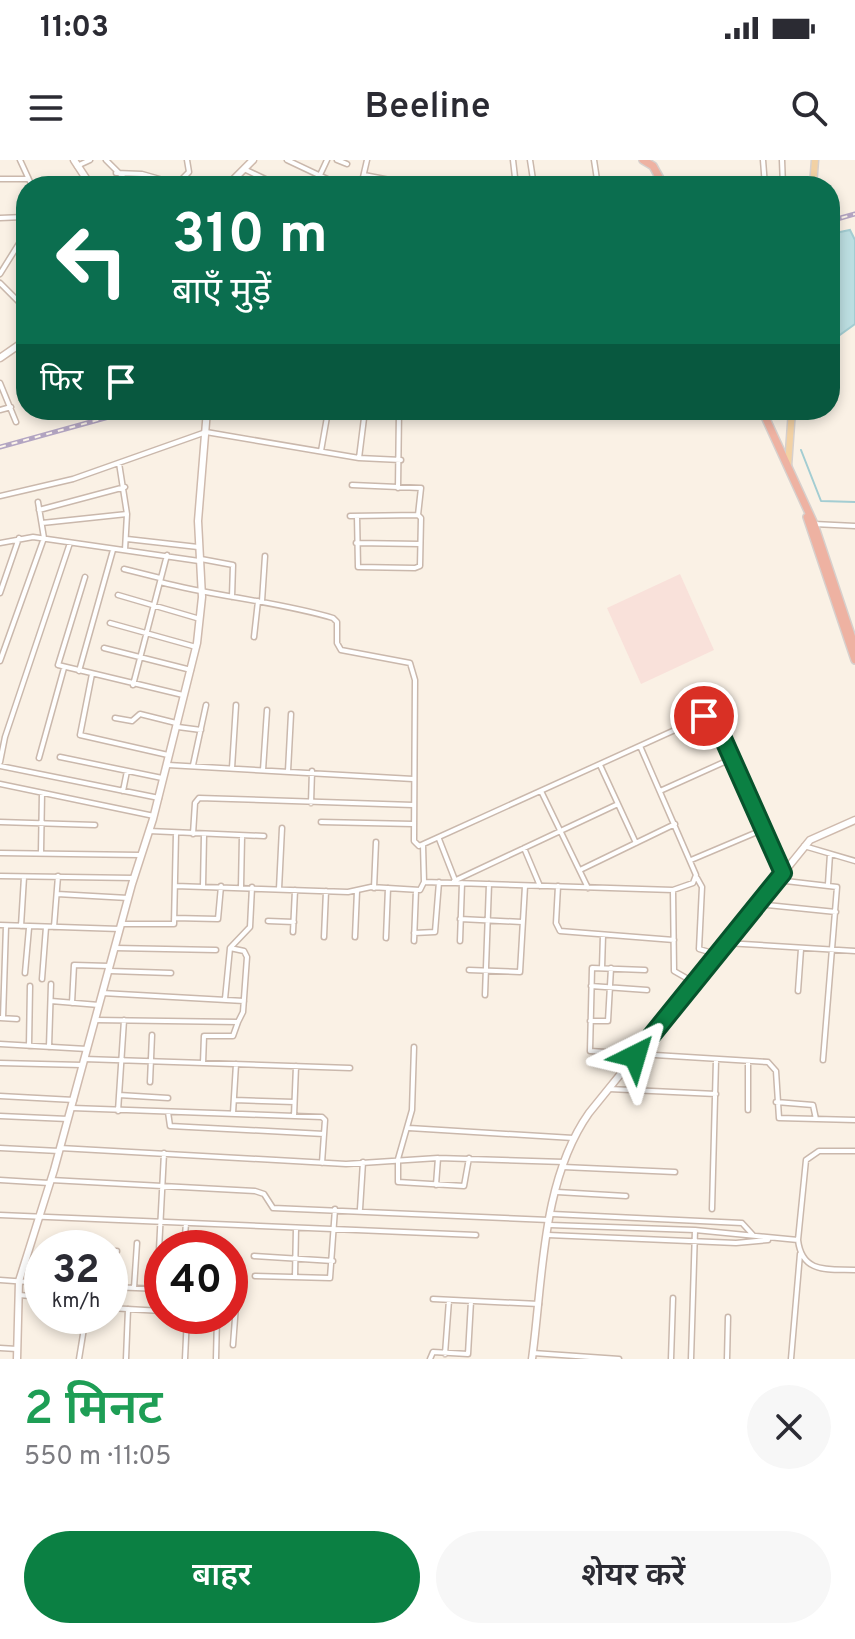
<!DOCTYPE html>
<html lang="hi">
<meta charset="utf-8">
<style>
:root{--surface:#fff;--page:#f7f7f7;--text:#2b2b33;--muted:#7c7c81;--accent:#0b8043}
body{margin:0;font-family:Overpass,"Noto Sans Devanagari",sans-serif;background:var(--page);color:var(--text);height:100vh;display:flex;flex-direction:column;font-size:30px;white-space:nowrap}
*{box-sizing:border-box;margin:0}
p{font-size:26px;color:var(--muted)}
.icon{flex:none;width:44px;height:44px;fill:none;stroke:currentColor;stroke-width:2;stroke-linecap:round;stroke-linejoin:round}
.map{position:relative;height:1199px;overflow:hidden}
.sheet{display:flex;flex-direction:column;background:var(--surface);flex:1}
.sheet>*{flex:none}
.top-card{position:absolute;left:16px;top:16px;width:824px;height:244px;border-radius:32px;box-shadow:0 4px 12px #0003;background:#0b6e4f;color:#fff;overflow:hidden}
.speed{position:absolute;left:24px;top:1070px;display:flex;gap:16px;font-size:40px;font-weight:700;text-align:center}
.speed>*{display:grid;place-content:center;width:104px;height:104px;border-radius:50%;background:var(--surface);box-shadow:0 4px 12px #0003;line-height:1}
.speed small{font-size:20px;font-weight:400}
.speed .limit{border:12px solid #d22;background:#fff;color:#111}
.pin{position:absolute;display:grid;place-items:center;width:68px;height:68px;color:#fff;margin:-34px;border:4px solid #fff;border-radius:50%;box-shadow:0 2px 8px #0007}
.me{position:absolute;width:88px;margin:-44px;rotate:40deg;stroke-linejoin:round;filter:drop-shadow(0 0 6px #0008)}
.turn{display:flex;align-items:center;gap:28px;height:168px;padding:0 24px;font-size:36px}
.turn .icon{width:104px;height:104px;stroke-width:2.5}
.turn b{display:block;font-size:56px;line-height:68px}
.then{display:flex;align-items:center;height:76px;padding:0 24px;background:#0003;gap:16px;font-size:30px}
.round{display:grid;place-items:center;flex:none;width:84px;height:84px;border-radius:42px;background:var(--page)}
.headline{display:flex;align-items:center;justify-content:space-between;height:136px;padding:0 24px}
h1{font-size:48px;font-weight:600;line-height:60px;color:#1e9e55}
.action{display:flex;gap:16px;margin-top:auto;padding:16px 24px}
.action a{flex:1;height:92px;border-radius:48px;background:var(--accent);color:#fff;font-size:32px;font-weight:600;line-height:92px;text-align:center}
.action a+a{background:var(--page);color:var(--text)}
.status{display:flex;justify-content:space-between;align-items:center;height:56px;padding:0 40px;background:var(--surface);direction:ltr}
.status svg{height:22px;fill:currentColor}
header{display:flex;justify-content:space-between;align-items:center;height:104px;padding:0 24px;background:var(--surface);font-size:36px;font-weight:600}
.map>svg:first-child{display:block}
</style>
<div class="status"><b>11:03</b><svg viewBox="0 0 49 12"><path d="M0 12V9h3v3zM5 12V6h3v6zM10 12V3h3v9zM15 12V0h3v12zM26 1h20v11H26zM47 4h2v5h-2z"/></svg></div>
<header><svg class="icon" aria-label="menu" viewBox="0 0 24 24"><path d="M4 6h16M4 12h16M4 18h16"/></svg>Beeline<svg class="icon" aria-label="search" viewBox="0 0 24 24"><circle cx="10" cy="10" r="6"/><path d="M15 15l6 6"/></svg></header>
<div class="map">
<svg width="855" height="1199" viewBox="0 0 855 1199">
<rect width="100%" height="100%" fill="#faf1e5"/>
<path fill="#f9e1da" d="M680 414 714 490 641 524 607 448Z"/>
<path fill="#bcdee1" stroke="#a3cdd2" stroke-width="2" d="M850 70 855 80V164L830 182V74Z"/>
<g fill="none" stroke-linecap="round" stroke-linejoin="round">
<path stroke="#a3cdd2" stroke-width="2" d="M801 290 821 341 855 342"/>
<g stroke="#cab8ac" stroke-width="7">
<path id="street" d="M20 0 32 26
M106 0 132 26
M287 0 342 26
M337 0 347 4
M513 0 516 26
M530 0 534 26
M594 0 598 26
M763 0 765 26
M782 0 783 26
M77 6 90 0
M244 9 280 26
M116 13 142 14 177 24
M320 15 327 0
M364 15 405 23
M0 19H28
M177 24 189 12 187 0
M361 26 367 0
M0 58 24 57
M26 108V113
M0 114 23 77 24 57
M0 123 26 149
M18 141 26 134
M20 184 26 199
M0 223 16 262
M0 250 11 247
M321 291 327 257
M359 298 365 250
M119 303 127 354 125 390
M398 328 399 250
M0 336 73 319 206 272 359 298 401 300
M39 350 125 327
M350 356 418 355 421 328 352 325
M357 356 358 407 415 408 420 406 421 358 418 355
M42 363 127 354
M814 364 855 366
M127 379 198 387
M0 383 33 377 199 401
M356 383 420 384
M201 399 233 405 232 437
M124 409 160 418
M85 417 58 505 183 535
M160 422C217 437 276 441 333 458L337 462V483L341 490 410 503 415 520 414 681 419 686 708 555 714 558 783 713
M0 433 19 378
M118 435 200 459
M262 441 265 396
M110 463 196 487
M254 477 258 441
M104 488 191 510
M0 501 44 378 38 342
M79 511 113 390
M92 514 80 575 168 595
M133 525 167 395
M115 558 132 561 140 554 176 563
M178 567 201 570
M640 586 696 715 693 723 673 730
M60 597 162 618
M39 598 64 508
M0 602 5 577 70 383
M168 605 413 619
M193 605 206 545
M600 605 636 683
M0 606 159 638
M232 608 236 545
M263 610 267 550
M288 611 291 554
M0 624 154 656
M123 631 127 611
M541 631 588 728
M660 631 731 599
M311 643 312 611
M0 662 95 665
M321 662 413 664
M149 671 264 676
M193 674 195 643 199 638 413 645
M439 679 455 720
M804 686 855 701
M524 688 540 726
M41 692 42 633
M0 693 140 695
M691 700 762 670
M580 710 675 664
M0 716 134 718
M697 718 702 727 699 789 716 794
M777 720 837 727 823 900
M454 721 618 644
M424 722 673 730 674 811 695 823
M828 724 830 694
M175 726 348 732 371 727 420 730 424 722 423 685
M203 726 204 675
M558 726 556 763 560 771 674 780
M241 727 242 676
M374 728 376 682
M279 729 282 668
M57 734 128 738
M758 744 836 752
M174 758 218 759 221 726
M460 759 522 762
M268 761 294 762
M121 764H174L176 673
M0 765 120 769
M21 766 24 717
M54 767 58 716
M293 772 295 730
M414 773 435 772 439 722
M324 777 326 731
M355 777 357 731
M386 778 388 728
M414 781 416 730
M460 781 462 723
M726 783 855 791
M115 788 216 790
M602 808 603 775
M469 810 520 812 525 726
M645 810 592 808 590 891 768 902 776 911 779 958 855 960
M110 811 171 813
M25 813 29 768
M42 819 46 767
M591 826 647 830
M798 831 801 789
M102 833 244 841
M485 835 489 724
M225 839 230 788 250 767 252 727
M51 841 99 845
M72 843 74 805 109 806
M0 858 17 859
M3 858 6 766
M95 860 238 862 243 852 247 797 244 791 230 788
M590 861H608L611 808
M0 884 87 889
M29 886 30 826
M49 887 51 824
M414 887 412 950 398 999V1022L464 1026 469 998
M84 899 350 908
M0 903 82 905
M203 903 204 876H233L238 862
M150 922 152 875
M609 929 716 934
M119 935 168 938
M0 936 74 940
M234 940 294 942
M776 942 813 945 816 959
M72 948 322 957 325 960 322 1003
M748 950V901
M118 951 124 860
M168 952 170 966 324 974
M233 953 236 904
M0 956 68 959
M294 956 296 906
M409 968 573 978
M0 988 59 991
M60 988 346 1004 438 998 564 1002
M563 1007 675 1012
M0 1020 49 1023
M51 1020 255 1031 264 1034 273 1048 549 1060
M436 1025 438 998
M557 1032 626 1036
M360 1049 363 1002
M712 1049 716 900
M552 1054 742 1063 753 1075
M0 1055 476 1075
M550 1065 695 1070 798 1080C802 1114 828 1109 855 1110
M548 1075 736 1083 768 1080
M798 1080 806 1000 819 991H855
M184 1088 186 1063
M110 1091H117
M254 1096 333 1101
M255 1116 330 1118 335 1049
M295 1117 296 1068
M0 1120 42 1123
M110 1127 162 1129
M134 1128 137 1083
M157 1129 164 993
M230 1132 237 1131 239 1103
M19 1135 42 1137
M433 1139 539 1144
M110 1148 162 1151
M233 1185 237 1132
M0 1188 17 1189
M533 1193 619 1199
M445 1194 449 1140
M79 1199 86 1156
M126 1199 128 1149
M185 1199 187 1156
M216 1199 217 1156
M430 1199 433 1192 468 1194 471 1141
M671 1199 673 1138
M691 1199 695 1070
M727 1199 728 1157
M791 1199 800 1094"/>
</g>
<g stroke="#cfbaad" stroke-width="9">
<path id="secondary" d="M74 0 91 26
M227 26 253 0
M0 198 26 180
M17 1199 19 1121 54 1010 132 724 153 659 197 483 202 437 198 361 207 250
M532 1199C543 1120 541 1021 589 953L810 680 855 660"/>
</g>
<g stroke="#d7d0cd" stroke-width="9">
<path id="primary" d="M813 26 815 0
M788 306 792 250"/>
</g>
<g stroke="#d7d0cd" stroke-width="10">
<path id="highway" d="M643 0 653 6 664 26
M762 250 814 364 855 487
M807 357 855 500"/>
</g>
<use href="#street" stroke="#fff" stroke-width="4"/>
<use href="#secondary" stroke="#fff" stroke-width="6"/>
<use href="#primary" stroke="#f2d1a4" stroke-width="6"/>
<use href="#highway" stroke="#eeb2a2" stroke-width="7"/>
<g stroke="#b3a5c2" stroke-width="5">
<path id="rail" d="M830 61 855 54
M0 287 134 250"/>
</g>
<use href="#rail" stroke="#fdf5eb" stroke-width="2" stroke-dasharray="6" stroke-linecap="butt"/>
</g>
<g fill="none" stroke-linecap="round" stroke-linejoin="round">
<g stroke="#07532c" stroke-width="20">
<path id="route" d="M635 896 783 713 714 558 704 556"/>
</g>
<use href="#route" stroke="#0b8043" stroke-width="14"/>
</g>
</svg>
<div class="speed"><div>32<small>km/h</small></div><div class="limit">40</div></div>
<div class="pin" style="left:704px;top:556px;background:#d93025"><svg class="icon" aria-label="arrive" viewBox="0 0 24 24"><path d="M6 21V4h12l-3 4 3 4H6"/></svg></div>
<svg class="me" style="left:635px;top:896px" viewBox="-20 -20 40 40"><path d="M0-17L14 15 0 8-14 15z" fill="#0b8043" stroke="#fff" stroke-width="4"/></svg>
<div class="top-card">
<div class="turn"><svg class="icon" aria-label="left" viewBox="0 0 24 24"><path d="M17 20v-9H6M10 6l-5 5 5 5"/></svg><div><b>310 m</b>बाएँ मुड़ें</div></div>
<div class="then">फिर<svg class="icon" aria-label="arrive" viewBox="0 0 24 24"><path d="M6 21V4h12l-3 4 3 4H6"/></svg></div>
</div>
</div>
<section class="sheet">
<div class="headline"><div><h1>2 मिनट</h1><p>550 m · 11:05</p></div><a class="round"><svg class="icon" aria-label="close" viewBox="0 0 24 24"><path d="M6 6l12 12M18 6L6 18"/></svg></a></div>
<div class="action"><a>बाहर</a><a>शेयर करें</a></div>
</section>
